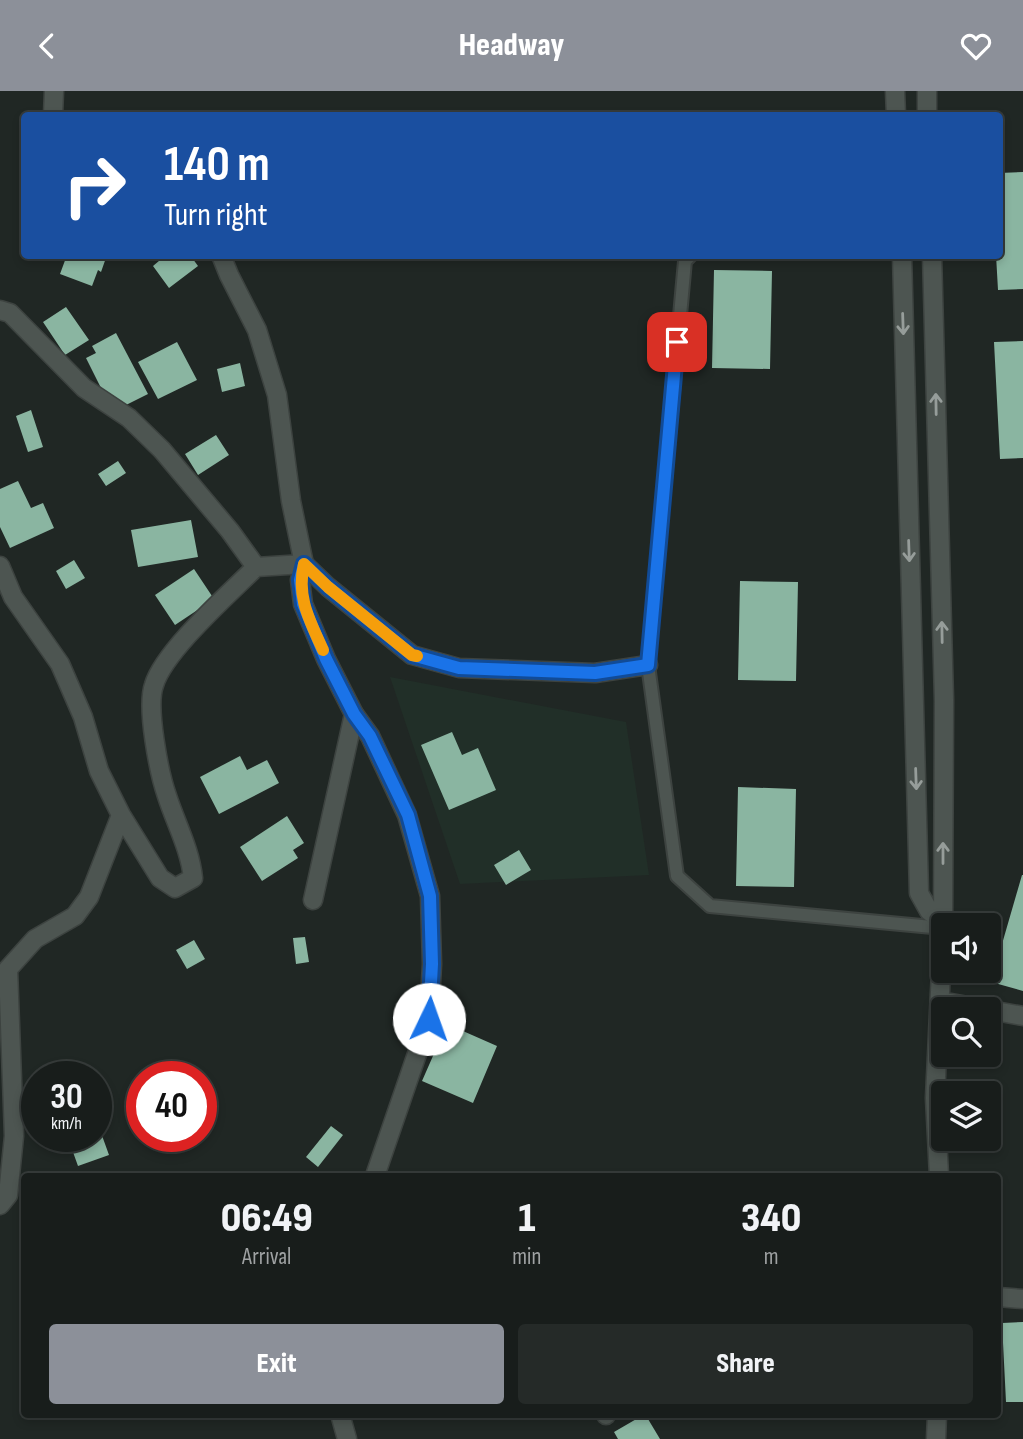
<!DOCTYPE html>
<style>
:root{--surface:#181d1b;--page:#252a28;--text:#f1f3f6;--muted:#9fa2a3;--line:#363b3a;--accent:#8c9099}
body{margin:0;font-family:"Sofia Sans Condensed",sans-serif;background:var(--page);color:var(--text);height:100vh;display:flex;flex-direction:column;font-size:26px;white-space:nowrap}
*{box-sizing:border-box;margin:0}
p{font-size:23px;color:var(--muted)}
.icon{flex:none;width:38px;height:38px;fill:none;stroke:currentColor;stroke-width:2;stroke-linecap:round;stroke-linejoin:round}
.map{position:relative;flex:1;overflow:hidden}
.panel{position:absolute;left:21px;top:1082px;width:980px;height:245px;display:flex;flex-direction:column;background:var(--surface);border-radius:7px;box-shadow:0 4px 10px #0003,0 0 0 2px var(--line)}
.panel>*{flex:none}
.top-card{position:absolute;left:21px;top:21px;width:982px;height:147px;border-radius:7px;box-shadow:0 4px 10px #0003,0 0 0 2px var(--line);background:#1a4fa0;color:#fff;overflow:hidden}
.buttons{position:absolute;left:931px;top:822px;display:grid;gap:14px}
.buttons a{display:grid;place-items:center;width:70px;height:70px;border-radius:7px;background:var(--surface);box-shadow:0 4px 10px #0003,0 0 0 2px var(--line);font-size:35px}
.speed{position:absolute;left:21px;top:970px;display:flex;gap:14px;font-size:35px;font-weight:700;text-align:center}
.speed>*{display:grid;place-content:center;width:91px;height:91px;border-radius:50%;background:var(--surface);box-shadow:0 4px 10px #0003,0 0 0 2px var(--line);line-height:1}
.speed small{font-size:18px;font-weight:400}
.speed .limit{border:10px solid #d22;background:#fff;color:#111}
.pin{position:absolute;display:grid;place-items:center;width:60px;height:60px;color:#fff;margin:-30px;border-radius:14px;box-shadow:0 4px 10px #0006}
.me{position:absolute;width:77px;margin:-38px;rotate:3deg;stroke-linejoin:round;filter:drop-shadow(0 0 5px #0008)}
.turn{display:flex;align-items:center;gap:24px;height:147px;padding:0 28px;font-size:32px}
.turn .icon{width:91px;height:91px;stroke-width:2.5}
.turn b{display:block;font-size:49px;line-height:60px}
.eta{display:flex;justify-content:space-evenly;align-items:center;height:119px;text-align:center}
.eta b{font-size:42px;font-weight:800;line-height:49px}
.action{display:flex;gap:14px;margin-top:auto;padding:14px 28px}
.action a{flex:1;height:80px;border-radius:7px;background:var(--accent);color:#fff;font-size:28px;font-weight:800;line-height:80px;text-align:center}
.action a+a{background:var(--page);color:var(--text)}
header{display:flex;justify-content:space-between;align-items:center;height:91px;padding:0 28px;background:var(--accent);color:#fff;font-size:32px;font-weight:800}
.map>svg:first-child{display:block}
</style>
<header><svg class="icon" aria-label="back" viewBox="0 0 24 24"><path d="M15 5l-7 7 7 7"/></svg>Headway<svg class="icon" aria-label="heart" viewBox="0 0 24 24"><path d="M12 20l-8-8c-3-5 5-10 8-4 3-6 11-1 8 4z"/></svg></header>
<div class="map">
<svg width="1023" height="1348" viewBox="0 0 1023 1348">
<rect width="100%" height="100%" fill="#202724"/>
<path fill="#212f28" d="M390 586 626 631 649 784 460 793Z"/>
<path fill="#8ab5a1" d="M1023 81V198L998 199 996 164H999V82Z
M67 164 76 167 77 164H107L101 181 98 179 92 195 60 183Z
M166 164H190L198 175 169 197 153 175Z
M714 179 772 180 770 278 712 277Z
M66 216 89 249 65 264 43 231Z
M116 242 148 303 120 317 113 304 106 307 86 267 96 262 92 255Z
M1023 250V367L1000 368 994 251Z
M177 251 197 289 158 308 138 271Z
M240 272 245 295 222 301 217 278Z
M31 319 43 356 28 361 16 325Z
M216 344 229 364 198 384 185 363Z
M118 370 126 382 106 395 98 383Z
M18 390 31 417 43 412 54 437 10 457 0 436V398Z
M191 429 198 466 138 476 131 439Z
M74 469 85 487 66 498 56 480Z
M194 478 214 508 175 534 155 504Z
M740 490 798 491 796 590 738 589Z
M452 641 462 664 478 657 496 699 449 719 421 654Z
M240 665 247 679 267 669 279 692 219 723 200 686Z
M738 696 796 698 794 796 736 795Z
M287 725 304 752 293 759 298 767 262 790 240 756Z
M519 759 531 779 506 794 494 774Z
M1022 784H1023V900L991 891Z
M305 846 309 871 296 873 293 847Z
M194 849 205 868 187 878 176 859Z
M447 933 497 955 473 1012 422 990Z
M331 1035 343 1044 318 1076 306 1066Z
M100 1039 109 1064 78 1075 69 1050 84 1045H96V1040Z
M1023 1231V1311H1006L1002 1232Z
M645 1323 660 1348H618L614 1341Z"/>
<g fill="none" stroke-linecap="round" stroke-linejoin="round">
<g stroke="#3d4340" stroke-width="16">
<path id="service" d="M691 164 685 170 648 574 677 785 710 815 943 837"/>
</g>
<g stroke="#3d4340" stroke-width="21">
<path id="minor" d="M895 0 896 24
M927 0V24
M902 164 919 802 929 820 943 831
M932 164 944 609 943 837 935 1007 939 1085
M0 219 10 222 84 297 129 327 162 359 230 440 256 476
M0 475 13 506 60 573 83 626 99 680 121 724 160 787 175 797 193 787C190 758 176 733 167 705 159 682 146 616 154 594 164 560 229 503 256 476L304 473 328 496 412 564 459 577 595 582 648 574
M313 809 354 623
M940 910 1023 925
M0 1114 8 1104 14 1045 8 878 35 848 75 825 89 806 121 724
M998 1206 1023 1208
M606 1323V1324
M936 1348 937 1323"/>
</g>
<g stroke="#3d4340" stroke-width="21">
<path id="tertiary" d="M53 24 54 0
M221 164 229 184 257 239 277 304 291 410 304 473 300 489 303 513 326 568 354 623 370 645 407 724 430 805 432 873 429 928 375 1085
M340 1323 347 1348"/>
</g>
<use href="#service" stroke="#4d5551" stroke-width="12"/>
<use href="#minor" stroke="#4d5551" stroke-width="18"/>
<use href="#tertiary" stroke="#4d5551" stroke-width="18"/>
</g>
<defs><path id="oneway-shaft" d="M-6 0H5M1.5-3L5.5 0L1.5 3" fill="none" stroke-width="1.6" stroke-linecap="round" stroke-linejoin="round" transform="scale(1.75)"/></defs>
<g stroke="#969d9a">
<use href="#oneway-shaft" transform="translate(903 233) rotate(88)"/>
<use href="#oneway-shaft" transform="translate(936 313) rotate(-91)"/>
<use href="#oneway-shaft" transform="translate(909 460) rotate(88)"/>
<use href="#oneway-shaft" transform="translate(942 541) rotate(-91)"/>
<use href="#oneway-shaft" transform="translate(916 688) rotate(88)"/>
<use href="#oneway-shaft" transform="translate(943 762) rotate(-90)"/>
</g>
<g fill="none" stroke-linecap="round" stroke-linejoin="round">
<g stroke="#114b97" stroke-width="18">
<path id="route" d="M429 928 432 873 430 805 408 724 370 645 354 623 326 568 303 513 300 489 304 473 328 496 412 564 459 577 595 582 648 574 677 251"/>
</g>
<use href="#route" stroke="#1a73e8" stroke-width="12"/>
<path stroke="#f59e0b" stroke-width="12" d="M323 559C310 530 296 506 304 473L328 496 412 564 417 565"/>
</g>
</svg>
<div class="buttons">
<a><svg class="icon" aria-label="sound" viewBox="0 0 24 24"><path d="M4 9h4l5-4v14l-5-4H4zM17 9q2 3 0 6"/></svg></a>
<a><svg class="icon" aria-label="search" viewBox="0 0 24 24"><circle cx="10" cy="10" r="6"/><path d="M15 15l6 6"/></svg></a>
<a><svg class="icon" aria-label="layers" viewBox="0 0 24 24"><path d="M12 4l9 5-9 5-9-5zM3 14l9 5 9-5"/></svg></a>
</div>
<div class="speed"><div>30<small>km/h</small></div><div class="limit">40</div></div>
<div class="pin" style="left:677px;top:251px;background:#d93025"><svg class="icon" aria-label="arrive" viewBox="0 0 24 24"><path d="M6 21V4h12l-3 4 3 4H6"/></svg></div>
<svg class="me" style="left:429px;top:928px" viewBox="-20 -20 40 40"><circle r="19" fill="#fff"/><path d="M0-13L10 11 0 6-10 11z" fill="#1a73e8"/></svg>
<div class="top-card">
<div class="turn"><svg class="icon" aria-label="right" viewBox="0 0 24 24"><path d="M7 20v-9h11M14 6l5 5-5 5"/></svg><div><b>140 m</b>Turn right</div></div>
</div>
<section class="panel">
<div class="eta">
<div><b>06:49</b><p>Arrival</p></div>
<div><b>1</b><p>min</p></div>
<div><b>340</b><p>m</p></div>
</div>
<div class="action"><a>Exit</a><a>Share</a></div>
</section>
</div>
